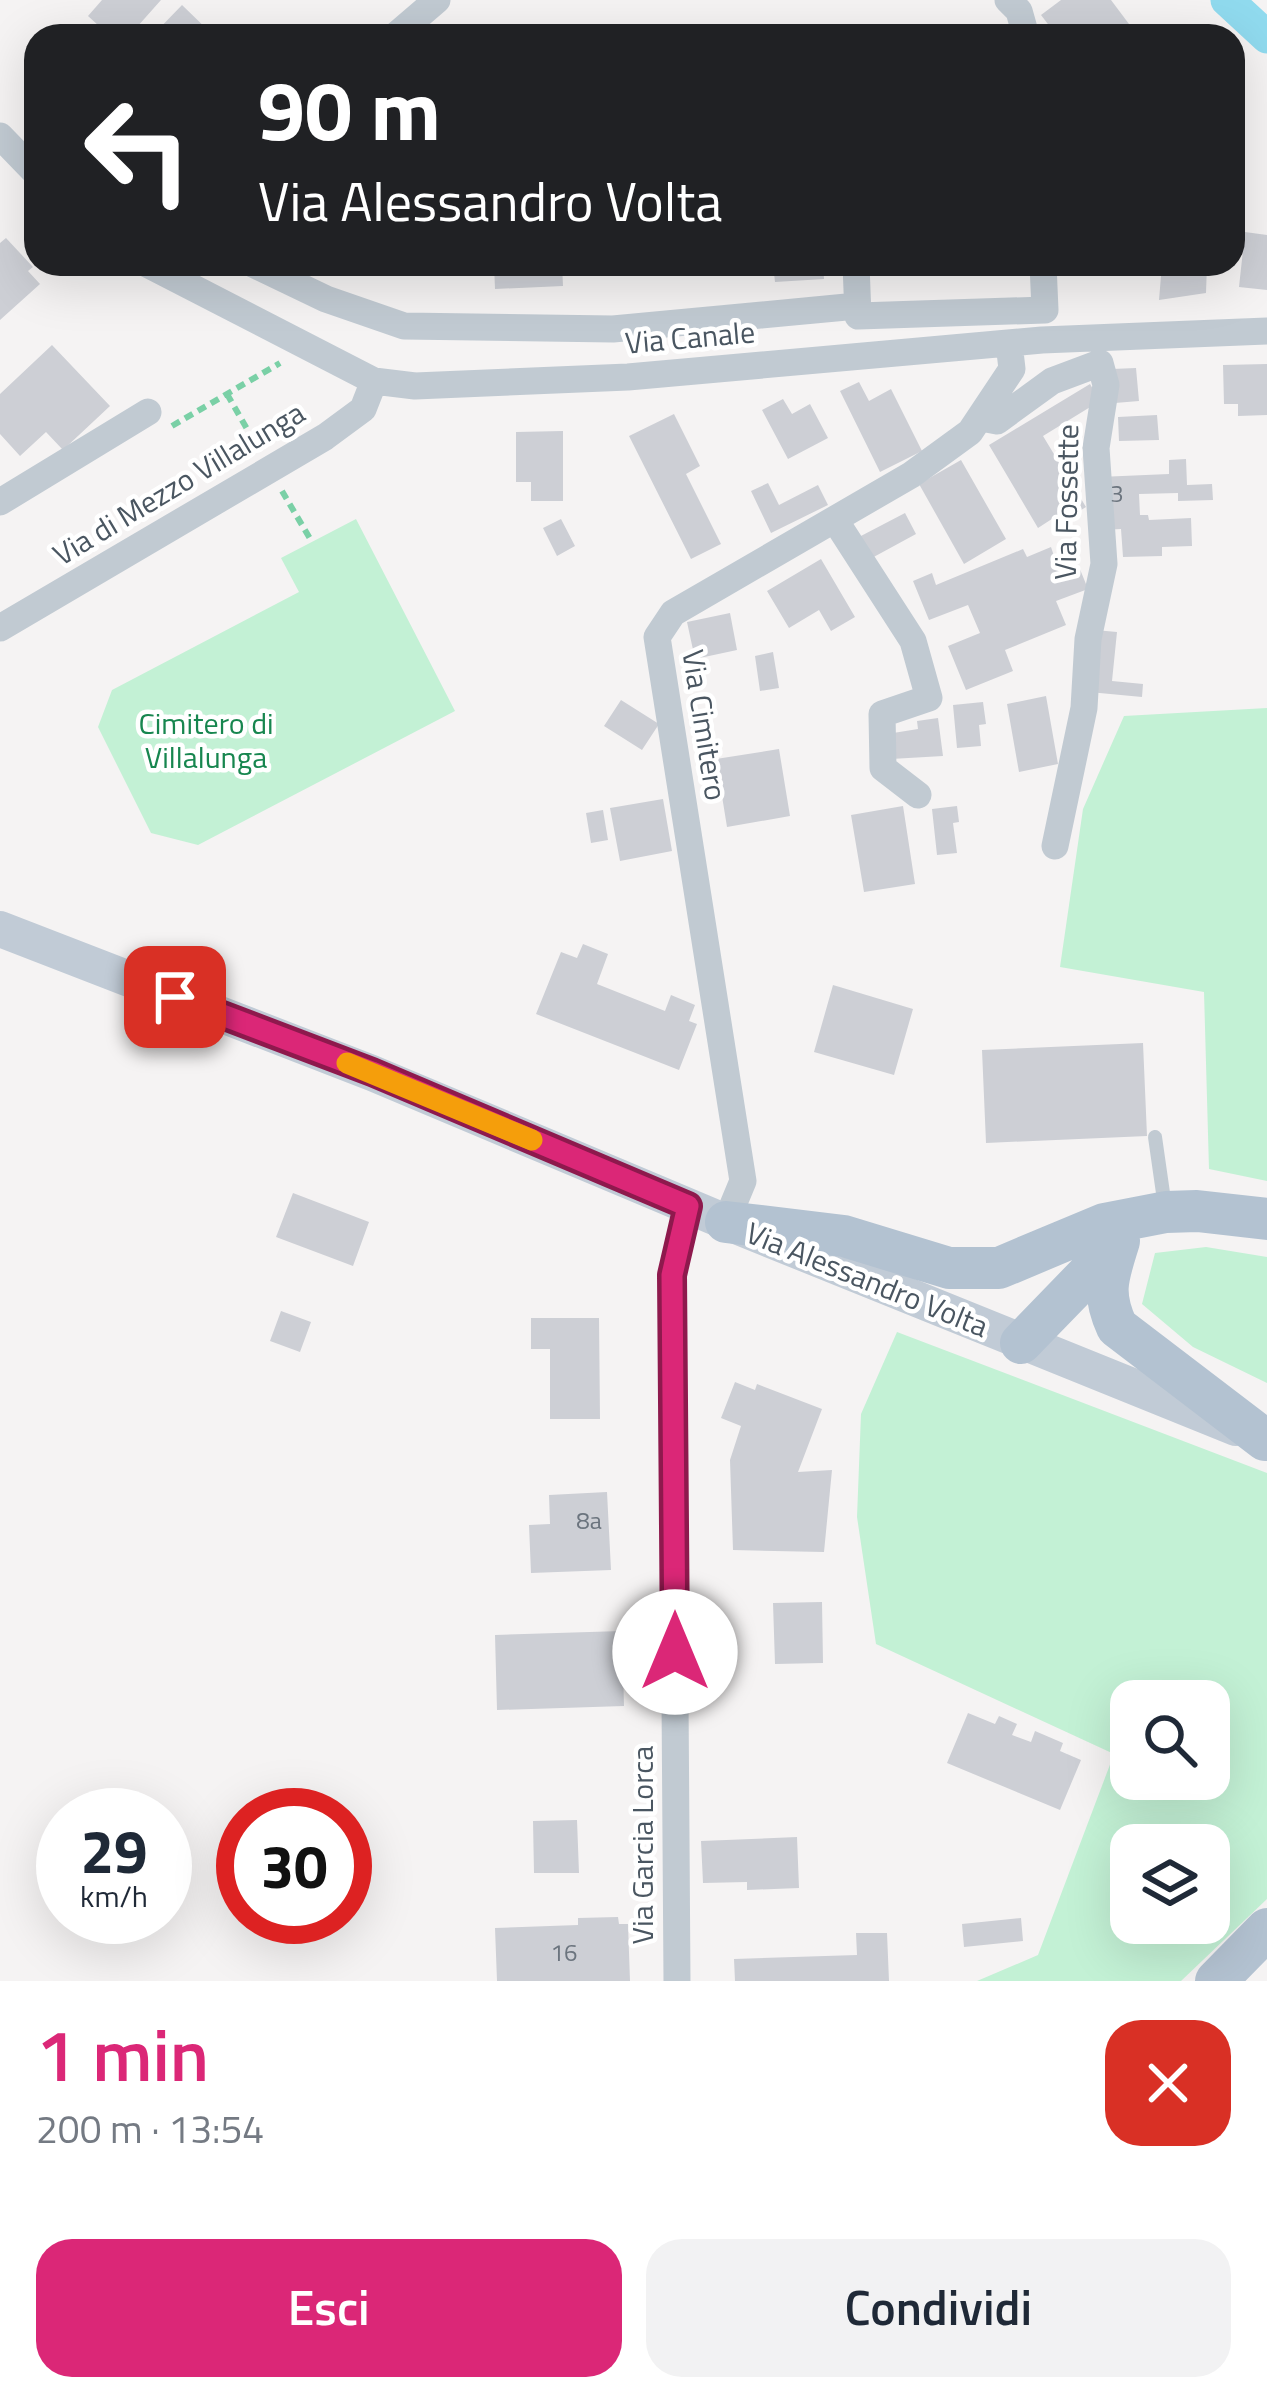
<!DOCTYPE html>
<html lang="it">
<meta charset="utf-8">
<style>
:root{--surface:#fff;--page:#f2f2f3;--text:#1f2937;--muted:#747a83;--accent:#db2777}
body{margin:0;font-family:"Titillium Web",sans-serif;background:var(--page);color:var(--text);height:100vh;display:flex;flex-direction:column;font-size:45px;white-space:nowrap}
*{box-sizing:border-box;margin:0}
p{font-size:39px;color:var(--muted)}
.icon{flex:none;width:66px;height:66px;fill:none;stroke:currentColor;stroke-width:2;stroke-linecap:round;stroke-linejoin:round}
.map{position:relative;height:1981px;overflow:hidden}
.panel{display:flex;flex-direction:column;background:var(--surface);flex:1}
.panel>*{flex:none}
.banner{position:absolute;left:24px;top:24px;width:1221px;height:252px;border-radius:36px;box-shadow:0 12px 48px #0002;background:#202124;color:#fff;overflow:hidden}
.controls{position:absolute;left:1110px;top:1680px;display:grid;gap:24px}
.controls a{display:grid;place-items:center;width:120px;height:120px;border-radius:24px;background:var(--surface);box-shadow:0 12px 48px #0002;font-size:60px}
.speed{position:absolute;left:36px;top:1788px;display:flex;gap:24px;font-size:60px;font-weight:700;text-align:center}
.speed>*{display:grid;place-content:center;width:156px;height:156px;border-radius:50%;background:var(--surface);box-shadow:0 12px 48px #0002;line-height:1}
.speed small{font-size:30px;font-weight:400}
.speed .limit{border:18px solid #d22;background:#fff;color:#111}
.pin{position:absolute;display:grid;place-items:center;width:102px;height:102px;color:#fff;margin:-51px;border-radius:24px;box-shadow:0 6px 18px #0006}
.me{position:absolute;width:132px;margin:-66px;rotate:0deg;stroke-linejoin:round;filter:drop-shadow(0 0 9px #0008)}
.turn{display:flex;align-items:center;gap:42px;height:252px;padding:0 36px;font-size:54px}
.turn .icon{width:156px;height:156px;stroke-width:2.5}
.turn b{display:block;font-size:84px;line-height:102px}
.round{display:grid;place-items:center;flex:none;width:126px;height:126px;border-radius:36px;background:var(--page)}
.head{display:flex;align-items:center;justify-content:space-between;height:204px;padding:0 36px}
h1{font-size:72px;font-weight:600;line-height:90px;color:var(--accent)}
.primary-button{display:flex;gap:24px;margin-top:auto;padding:24px 36px}
.primary-button a{flex:1;height:138px;border-radius:36px;background:var(--accent);color:#fff;font-size:48px;font-weight:600;line-height:138px;text-align:center}
.primary-button a+a{background:var(--page);color:var(--text)}
.map>svg:first-child{display:block}
</style>
<div class="map">
<svg width="1267" height="1981" viewBox="0 0 1267 1981">
<rect width="100%" height="100%" fill="#f5f3f3"/>
<path fill="#c3f1d5" fill-rule="evenodd" d="M356 519 455 711 198 845 151 833 98 727 112 690 299 592 281 558Z
M1267 708V1181L1209 1169 1204 992 1060 967 1083 809 1124 716Z
M1206 1247 1267 1257V1383L1193 1347 1142 1304 1155 1253Z
M897 1332 1267 1473V1899L1181 1981H977L1038 1955 1114 1754 876 1644 857 1517 861 1414ZM1131 1701H1209V1779H1131ZM1131 1845H1209V1923H1131Z"/>
<g fill="none" stroke-linecap="round" stroke-linejoin="round">
<path stroke="#90daee" stroke-width="33" d="M1227 0 1267 37"/>
</g>
<path fill="#cdcfd5" d="M102 0H161L129 36H110L88 16Z
M1061 0H1111L1138 36H1057L1041 15Z
M182 5 214 36H152Z
M1245 232 1267 235V290L1239 287Z
M6 238 33 267 28 271 40 284 0 320V243Z
M344 264H380L376 275Z
M494 264H562L563 286 495 289Z
M635 264H659V273L636 274Z
M773 264H823L824 279 775 282Z
M1162 264H1207L1206 293 1159 300Z
M52 345 110 406 63 450 46 432 20 456 0 434V394Z
M1267 364V415L1238 416V404H1224L1223 365Z
M1136 368 1139 401 1115 403 1112 369Z
M859 382 869 401 891 389 922 451 880 472 840 391Z
M1090 384 1100 401 1043 436 1086 507 1062 522 1058 515 1038 528 989 445Z
M783 399 792 414 810 404 828 438 788 459 762 410Z
M674 414 700 466 686 474 721 544 691 559 629 436Z
M1157 415 1159 440 1119 441 1118 417Z
M563 431V501H531V482H516V432Z
M1186 459 1187 485 1212 484 1213 500 1178 501V493L1139 494 1140 515H1148L1149 520 1191 518 1192 546 1162 547V556L1123 557 1121 529 1102 530 1099 477 1169 474V460Z
M961 460 1006 539 964 564 919 484Z
M768 483 779 505 818 485 828 505 771 533 751 491Z
M905 513 916 534 870 559 859 537Z
M561 519 575 546 557 556 543 528Z
M1051 547 1055 559 1073 552 1088 589 1056 601 1066 625 1005 650 1013 671 966 690 948 646 980 633 968 605 929 620 913 581 932 573 936 585 1023 549 1027 557Z
M821 559 855 617 831 631 819 610 789 628 767 591Z
M730 613 737 650 695 659 687 622Z
M1095 630 1117 632 1112 681 1143 684 1142 697 1089 692Z
M773 652 779 688 760 691 755 656Z
M1046 696 1058 764 1019 772 1007 704Z
M621 700 659 724 642 750 604 726Z
M983 702 986 724 979 725 981 746 957 748 953 705Z
M938 718 943 756 891 759 887 734 918 729 917 721Z
M779 749 790 816 727 827 716 759Z
M663 799 672 851 620 861 610 808Z
M903 806 915 884 864 892 851 815Z
M957 806 959 822 953 823 957 853 937 855 932 809Z
M603 810 608 840 591 843 586 813Z
M583 944 608 954 597 984 665 1011 671 995 695 1005 689 1021 697 1024 679 1070 536 1014 561 952 577 958Z
M833 985 913 1009 894 1075 814 1052Z
M1143 1043 1147 1136 986 1143 982 1050Z
M293 1193 369 1222 353 1266 276 1237Z
M281 1311 311 1322 300 1352 270 1341Z
M531 1318H599L600 1419H550V1349H531Z
M735 1382 755 1390 757 1384 822 1409 798 1472 832 1470 824 1552 733 1550 730 1460 741 1426 721 1418Z
M607 1492 611 1570 531 1573 529 1525 550 1524 549 1495Z
M822 1602 823 1663 775 1664 773 1603Z
M622 1631 624 1706 497 1710 495 1635Z
M968 1713 995 1724 999 1716 1017 1724 1012 1735 1031 1742 1035 1731 1063 1743 1060 1751 1081 1760 1060 1810 947 1763Z
M577 1820 579 1873H534L533 1821Z
M797 1837 799 1888 747 1890V1882L703 1883 701 1841Z
M618 1917 619 1924H628L630 1981H497L495 1928 578 1925V1918Z
M1021 1918 1023 1941 964 1947 962 1924Z
M856 1933H887L889 1981H735L734 1959 857 1955Z"/>
<g fill="none" stroke-linecap="round" stroke-linejoin="round">
<path stroke="#7ad0a6" stroke-width="6" stroke-dasharray="9 6" stroke-linecap="butt" d="M227 394 255 443
M172 426 280 363
M282 491 312 542"/>
<path stroke="#c1cad2" stroke-width="14" d="M1155 1137 1165 1207"/>
<path stroke="#c1cad2" stroke-width="27" d="M1008 0 1019 11 1026 36
M395 36 437 0
M0 136 36 173
M147 264 374 381 415 386 628 377 1042 340 1267 331
M253 264 326 299 404 326 613 329 857 306
M856 264 858 316 1045 310 1043 264
M981 418 997 421 1052 381 1100 363 1106 385 1096 448 1104 564 1088 639 1084 708 1055 846
M0 502 148 412
M835 520 913 641 929 698 882 714 883 768 918 795
M0 628 325 437 363 409 374 381
M726 1222 743 1181 657 637 673 613 911 475 970 432 1012 369 1009 343
M677 1981 672 1275 688 1206"/>
<path stroke="#c1cbd6" stroke-width="36" d="M0 929 372 1073 726 1222 1236 1428"/>
<path stroke="#b3c2d1" stroke-width="42" d="M726 1222 844 1236 949 1268H999L1104 1224 1166 1212 1197 1211 1267 1219
M1119 1241C1108 1277 1101 1292 1117 1327L1265 1440
M1021 1343 1116 1245
M1216 1981 1267 1929"/>
</g>
<g fill="none" stroke-linecap="round" stroke-linejoin="round">
<g stroke="#8e194d" stroke-width="30">
<path id="route" d="M175 997 372 1072 688 1206 672 1275 675 1652"/>
</g>
<use href="#route" stroke="#db2777" stroke-width="21"/>
<path stroke="#f59e0b" stroke-width="21" d="M347 1063 532 1140"/>
</g>
<g text-anchor="middle" stroke-width="9" stroke-linejoin="round" paint-order="stroke">
<g font-size="24" fill="#6b747e">
<text x="1117" y="502">3</text>
<text x="589" y="1529">8a</text>
<text x="564" y="1961">16</text>
</g>
<g font-size="30" fill="#4a5661" stroke="#fff">
<text transform="translate(690 338) rotate(-5)" y="10">Via Canale</text>
<text transform="translate(179 484) rotate(-31)" y="10">Via di Mezzo Villalunga</text>
<text transform="translate(1067 502) rotate(-89)" y="10">Via Fossette</text>
<text transform="translate(704 725) rotate(81)" y="10">Via Cimitero</text>
<text transform="translate(867 1280) rotate(22)" y="10">Via Alessandro Volta</text>
<text transform="translate(643 1845) rotate(-90)" y="10">Via Garcia Lorca</text>
</g>
<g font-size="30" fill="#17864f" stroke="#fff">
<text x="206" y="734">Cimitero di<tspan x="206" dy="34">Villalunga</tspan></text>
</g>
</g>
</svg>
<div class="controls">
<a><svg class="icon" aria-label="search" viewBox="0 0 24 24"><circle cx="10" cy="10" r="6"/><path d="M15 15l6 6"/></svg></a>
<a><svg class="icon" aria-label="layers" viewBox="0 0 24 24"><path d="M12 4l9 5-9 5-9-5zM3 14l9 5 9-5"/></svg></a>
</div>
<div class="speed"><div>29<small>km/h</small></div><div class="limit">30</div></div>
<div class="pin" style="left:175px;top:997px;background:#d93025"><svg class="icon" aria-label="arrive" viewBox="0 0 24 24"><path d="M6 21V4h12l-3 4 3 4H6"/></svg></div>
<svg class="me" style="left:675px;top:1652px" viewBox="-20 -20 40 40"><circle r="19" fill="#fff"/><path d="M0-13L10 11 0 6-10 11z" fill="#db2777"/></svg>
<div class="banner">
<div class="turn"><svg class="icon" aria-label="left" viewBox="0 0 24 24"><path d="M17 20v-9H6M10 6l-5 5 5 5"/></svg><div><b>90 m</b>Via Alessandro Volta</div></div>
</div>
</div>
<section class="panel">
<div class="head"><div><h1>1 min</h1><p>200 m · 13:54</p></div><a class="round" style="background:#d93025;color:#fff"><svg class="icon" aria-label="close" viewBox="0 0 24 24"><path d="M6 6l12 12M18 6L6 18"/></svg></a></div>
<div class="primary-button"><a>Esci</a><a>Condividi</a></div>
</section>
